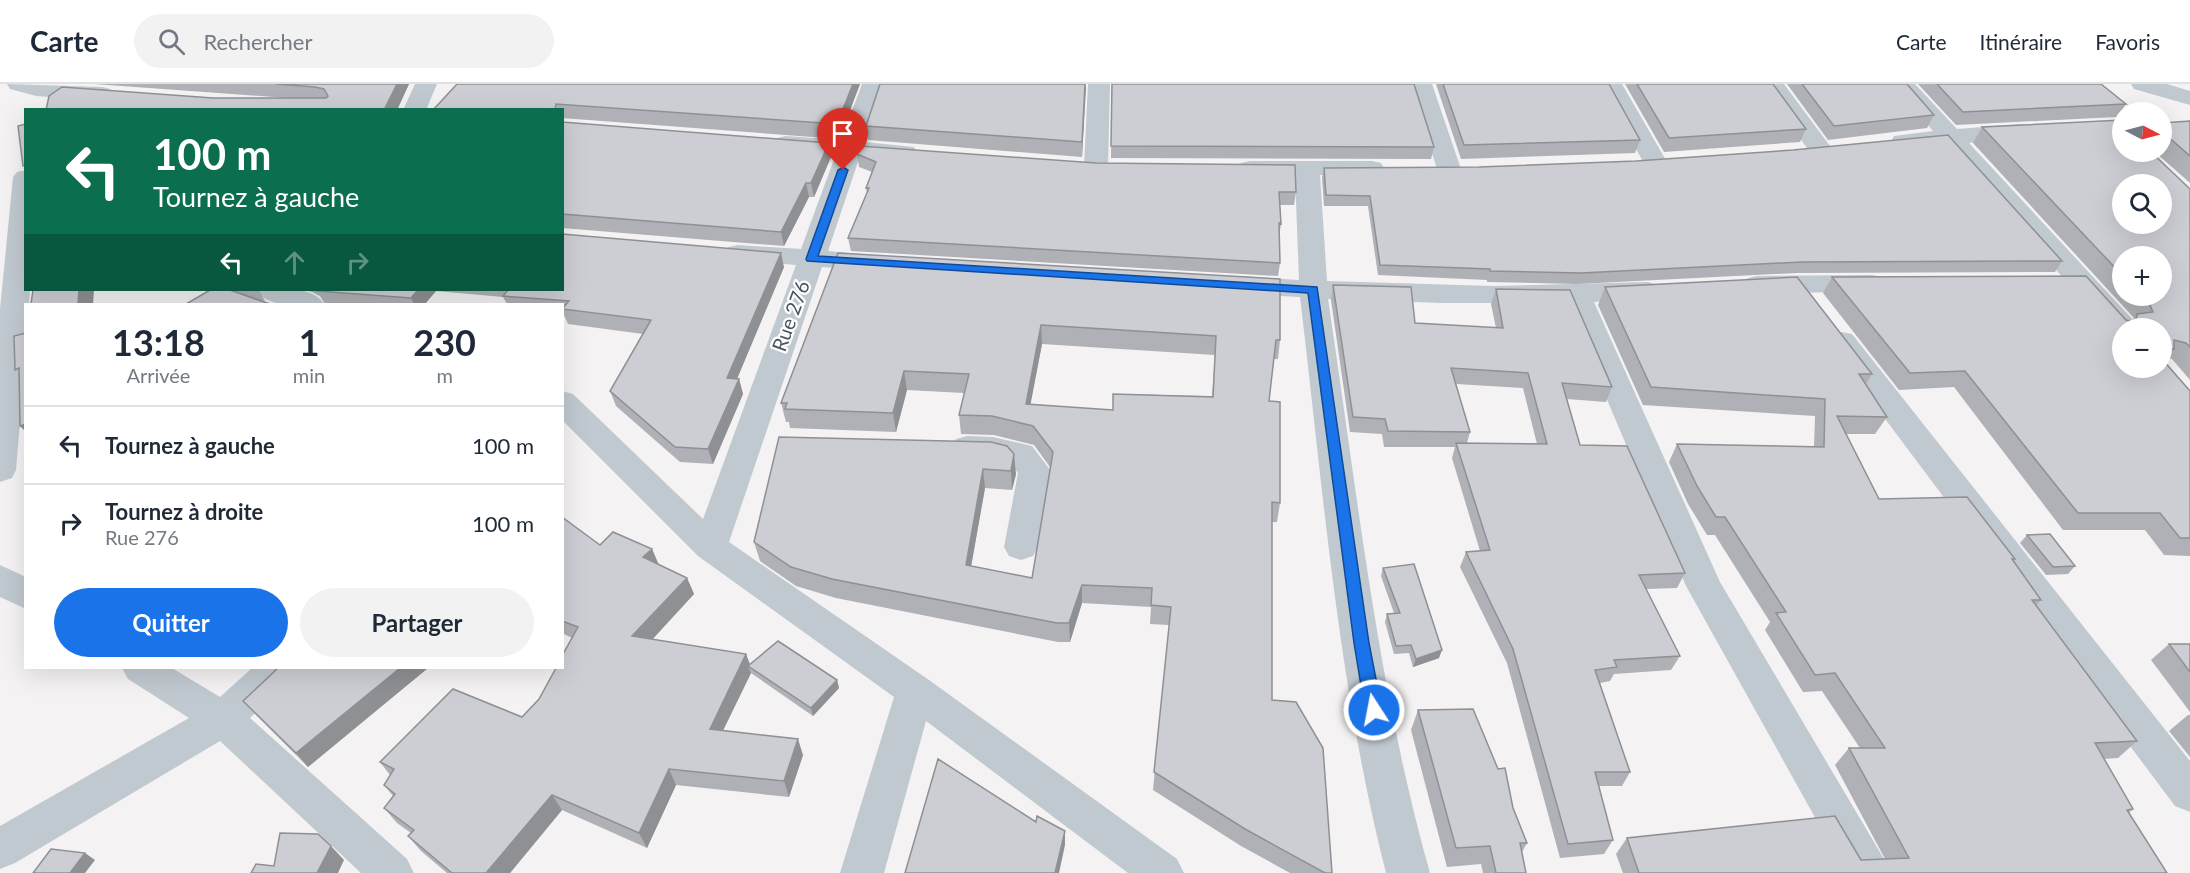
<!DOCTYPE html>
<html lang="fr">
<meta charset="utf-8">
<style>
:root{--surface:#fff;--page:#f2f2f3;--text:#1f2937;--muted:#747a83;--line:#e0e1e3;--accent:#1a73e8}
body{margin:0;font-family:Lato,sans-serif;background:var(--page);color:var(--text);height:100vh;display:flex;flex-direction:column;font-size:22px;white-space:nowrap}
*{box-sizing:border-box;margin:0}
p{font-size:20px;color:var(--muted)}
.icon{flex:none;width:33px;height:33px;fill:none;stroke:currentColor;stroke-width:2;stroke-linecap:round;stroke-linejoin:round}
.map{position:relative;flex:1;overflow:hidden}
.sheet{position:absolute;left:24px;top:219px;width:540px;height:366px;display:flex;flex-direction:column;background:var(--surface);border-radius:0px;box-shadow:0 6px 24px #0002}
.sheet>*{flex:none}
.hud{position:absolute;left:24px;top:24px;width:540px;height:183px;border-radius:0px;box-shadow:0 6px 24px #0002;background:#0b6e4f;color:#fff;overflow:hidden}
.needle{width:39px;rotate:96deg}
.controls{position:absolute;left:2112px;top:18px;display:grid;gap:12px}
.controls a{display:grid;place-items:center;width:60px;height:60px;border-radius:50%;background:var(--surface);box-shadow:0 6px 24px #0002;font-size:30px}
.pin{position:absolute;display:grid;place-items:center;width:51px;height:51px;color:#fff;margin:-62px -26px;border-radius:50% 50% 50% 0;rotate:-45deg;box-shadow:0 0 6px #0007}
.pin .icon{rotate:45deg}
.me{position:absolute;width:66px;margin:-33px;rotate:349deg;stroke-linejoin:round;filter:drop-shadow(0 0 4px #0008)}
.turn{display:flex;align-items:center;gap:21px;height:126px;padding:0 30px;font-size:27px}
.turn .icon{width:78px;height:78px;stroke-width:2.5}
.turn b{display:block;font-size:42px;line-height:51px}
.lanes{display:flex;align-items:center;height:57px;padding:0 30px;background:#0003;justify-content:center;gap:30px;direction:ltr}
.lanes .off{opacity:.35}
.eta{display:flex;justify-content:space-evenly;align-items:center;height:102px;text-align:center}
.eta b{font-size:36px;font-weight:700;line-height:42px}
.action{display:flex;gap:12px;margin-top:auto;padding:12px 30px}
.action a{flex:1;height:69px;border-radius:36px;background:var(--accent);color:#fff;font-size:24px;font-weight:700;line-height:69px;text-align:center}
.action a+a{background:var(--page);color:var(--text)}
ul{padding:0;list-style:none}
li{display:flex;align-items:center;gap:18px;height:78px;padding:0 30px;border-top:2px solid var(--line)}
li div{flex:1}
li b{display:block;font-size:22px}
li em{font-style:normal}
header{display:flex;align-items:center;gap:36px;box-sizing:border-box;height:84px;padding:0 30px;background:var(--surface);border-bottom:2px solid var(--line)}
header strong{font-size:28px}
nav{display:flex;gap:33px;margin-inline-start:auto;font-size:21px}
.search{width:420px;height:54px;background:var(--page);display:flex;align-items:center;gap:15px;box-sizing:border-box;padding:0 21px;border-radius:33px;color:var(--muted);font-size:22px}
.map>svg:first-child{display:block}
</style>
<header>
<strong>Carte</strong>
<div class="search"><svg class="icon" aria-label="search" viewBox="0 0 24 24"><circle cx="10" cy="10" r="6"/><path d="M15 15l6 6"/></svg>Rechercher</div>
<nav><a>Carte</a><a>Itinéraire</a><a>Favoris</a></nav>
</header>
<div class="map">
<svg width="2190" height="789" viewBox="0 0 2190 789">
<rect width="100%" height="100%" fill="#f4f2f2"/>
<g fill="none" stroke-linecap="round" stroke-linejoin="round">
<path fill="#c1c9d0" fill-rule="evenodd" d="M7 0 102 3 110 5 113 10 110 15 102 17 36 12 10 5Z
M415 0H437L426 26H403Z
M862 0H884L865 58 914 63 917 68 914 73 905 75 860 72 828 167 891 173 895 179 891 185 881 187 822 183 729 458 929 596 1177 775 1184 789H1128L926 637 884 789H840L894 613 698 472 562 336V307L573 310 703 435 796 181 728 175 724 169 728 163 738 161 801 165 836 70 777 64 774 59 777 54 786 52 841 56Z
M1088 0H1110L1108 83 1105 88 1096 90 1087 88 1084 83Z
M1410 0H1432L1461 85 1458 90 1449 92 1440 90 1437 85Z
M1600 0H1622L1667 78 1664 83 1655 85 1646 83Z
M1761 0H1784L1833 66 1830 71 1821 73 1812 71Z
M1892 0H1915L1957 45 2022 40 2030 42 2034 47 2030 52 1969 59 2134 237 2138 244H2122V253L2114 251 1945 61 1903 64 1894 62 1891 57 1894 52 1933 47Z
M2131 0H2167L2190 7V21L2134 5Z
M1250 77H1372L1381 79 1384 84 1381 89 1372 91H1320L1327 197 1493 202 1648 198 1658 201 1662 207 1658 213 1594 218 1720 498 1884 775 1891 789H1846L1686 502 1566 219H1442L1328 215C1357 406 1377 602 1430 789H1386C1338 601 1323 405 1300 213L1235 210 1225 207 1221 201 1225 195 1235 192 1299 196 1295 91H1250L1241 89 1238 84 1241 79Z
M26 86V206H30L29 220H26V266L16 386 12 394 0 398V225L13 93 17 88Z
M1872 191 1882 193 1886 199 1882 205 1872 207 1756 210 1746 207 1742 201 1746 195 1756 192Z
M256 206C275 204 312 201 324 220 305 222 269 225 256 206Z
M1842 248 1852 250 2190 677V728L2175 722 1832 264 1827 257 1832 250Z
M967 352 993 353 1032 362 1051 387 1038 463 1033 472 1021 476 1009 472 1004 463 1018 389 1010 379 956 371 951 363 956 355Z
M0 481 26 493V525L0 513Z
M122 584H172L220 613 252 584H296L290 595 250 634 407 775 414 789H361L220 657 15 779 0 785V742L189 634 128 595Z"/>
</g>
<path fill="#afb1b6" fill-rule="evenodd" d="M94 0H409L397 26H46L287 14Z
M457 0H860L839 55 562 34V26H433Z
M1085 0 1082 73 868 56 866 42Z
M1112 0 1434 63 1431 75 1111 74Z
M1436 0H1609L1640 56 1635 69 1461 75Z
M1625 0H1773L1806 45 1800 58 1664 68Z
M1787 0H1907L1934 31 1927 44 1828 56Z
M1918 0H2101L2126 20 2117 33 1956 41Z
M2190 37V99L2155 68H2162V39Z
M562 38 829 59 831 73 814 113H809L784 162 562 144Z
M1982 43 2122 68 2190 105V296L2172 275 2166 274 2163 277 2190 307V472L2164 471 2145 446H2063L1954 303 1899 306 1823 209 1832 193 2131 237 2134 234 1973 59ZM2122 172 2162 212H2122ZM2162 244V284H2122Z
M857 70 1296 108 1294 121H1280L1281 140 1279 153 1280 179 1278 192 851 167 848 154 867 109 866 104 872 88 859 83Z
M1324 84 2062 177 2055 188 1797 189 1577 200 1487 198V196L1378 191 1368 122H1324L1322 94Z
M838 169 1280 256 1278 275H1274L1269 317 1280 419 1277 438H1272V616L1332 789H1290L1241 762 1153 706 1169 541 1150 540 1151 523 1082 519 1070 558H1058L836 514 796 502 760 477 754 458 991 358 1016 390 1012 406 985 404 971 482 1032 494 1050 383 1034 361 994 351 961 350 959 331 964 309 907 306 896 348 790 344 789 338H786L781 319ZM1042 260 1215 271 1212 312 1113 310V326L1030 320Z
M784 183 737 295H739L743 310 713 380 680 378 616 322 610 307 643 250 568 240 564 231H562V220H507L503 213 436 207 425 220H325L320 212 312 208 304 206H562Z
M1333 201 1415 239 1496 244 1491 220 1496 205 1612 303 1606 318 1567 315 1580 361 1685 489 1677 504 1646 505 1680 572 1671 586 1614 590 1610 597 1600 599 1630 688 1622 702H1599L1613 756 1604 770 1560 774 1507 579 1460 483 1466 468 1480 467 1452 374 1455 363H1384L1382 350 1350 348 1331 216ZM1456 300 1523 304 1537 360 1467 359 1470 348Z
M1605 203 1872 290 1866 300 1887 333 1875 350H1846L1879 415 2015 475 2013 476 2041 516 2036 521 2137 657 2118 674 2103 675 2133 725 2129 729 2167 789H1623L1616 770 1627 754 1861 776 1885 775 1835 681 1849 664H1860L1822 607 1803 608 1765 546 1770 538 1715 451H1707L1688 420 1669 378 1677 360 1814 363 1815 332 1643 321 1598 221Z
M232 206H259L265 217 258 216Z
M562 433 600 461 652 465 658 480 687 494 694 510 652 555 746 570 750 580 837 596 839 604 813 632 751 589 723 646 803 671 789 713 676 701 647 764 562 726 510 789H447L421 767 408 752 411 749 397 739 384 724 393 712 384 701 390 691 380 678 522 633 539 615 572 554 562 549Z
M2027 451 2075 482 2068 490 2046 491 2020 459Z
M1383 484 1439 574 1413 583 1409 569 1394 570 1385 538 1387 530 1394 529 1381 492Z
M2169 560H2190V628L2151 576Z
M278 584H428L308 683 256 631 243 617Z
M1418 626 1513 724 1527 759 1522 768 1526 789H1483L1481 780 1447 783 1411 646Z
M2188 631H2190V673L2169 647Z"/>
<path fill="#8f9094" d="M397 0H409L397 26H384Z
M853 0H860L839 55 837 40Z
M1085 0 1086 4 1082 73V58Z
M829 59 831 73 814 113 811 99Z
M806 99 809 113 784 162 781 148Z
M781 169 784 183 731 309 727 294Z
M79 206H94L93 220H78Z
M418 206H435L436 207 425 220H414L411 214Z
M1041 241 1042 260 1027 339 1026 320Z
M904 287 907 306 896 348 893 329Z
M739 295 743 310 713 380 708 365Z
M26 340V348L20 342Z
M1014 370 1016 390 1012 406 1011 387Z
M983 385 985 404 968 500 966 481Z
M652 465 659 481 643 473Z
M687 494 694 510 640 569 632 552Z
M1082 501V519L1070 558 1069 539Z
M1442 566 1439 574 1413 583 1416 575Z
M746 570 751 584 748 582 751 589 716 661 710 645Z
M400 584H428L308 683 296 669Z
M837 596 839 604 813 632 811 624Z
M798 655 803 671 789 713 784 697Z
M669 685 676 701 647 764 639 749Z
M552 711 562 726 510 789H486Z
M1065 747V761L1059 789H1055Z
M331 762 344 776 338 789H317Z
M85 769 95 776 85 789H70Z"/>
<path fill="#ccced4" stroke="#8f9094" stroke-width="1.5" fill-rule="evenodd" d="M276 0H397L384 26H46L49 12 62 3 213 14H326L328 12 324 5 315 3Z
M457 0H853L837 40 556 20 555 26H433Z
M880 0H1085L1082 58 866 42Z
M1112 0H1414L1434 63 1111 62Z
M1443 0H1609L1640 56 1464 61Z
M1637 0H1773L1806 45 1669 54Z
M1802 0H1907L1934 31 1834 42Z
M1937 0H2101L2126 20 1963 28Z
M2135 23 2142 28H2134Z
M2122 36V68H2151L2190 105V263L2186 259 2174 256V265H2162V244H2122V284H2162V275L2190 307V454H2180L2160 429H2078L1965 287 1910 289 1832 193 2086 192 2126 236 2136 238 2137 230 2153 228 2149 219 2142 212H2162V172H2122V191L1982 43ZM2122 100H2162V140H2122Z
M2190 37V72L2165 50H2162V39Z
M562 38 829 59 811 99H806L781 148 562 130Z
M26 40V81L23 82 18 42Z
M1948 51 2062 177 1802 178 1581 189 1490 187V185L1380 181 1370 112 1326 111 1324 84 1479 83 1636 77 1793 66Z
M860 62 1096 79 1295 81 1296 108H1279L1281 140 1279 139 1280 179 848 154 869 104H866L876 78 857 70Z
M562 150 781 169 727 294 739 295 708 365 675 363 610 307 651 236 562 225 569 217 503 212 508 206H562Z
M838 169 1280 195V256H1276L1269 317 1280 318V419L1272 418V616L1296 618 1323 664 1332 789H1325L1245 745 1154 688 1171 523 1151 521 1152 504 1082 501 1069 539H1057L832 495 791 483 754 458 779 353 991 358 1007 362 1014 370 1011 387 983 385 966 481 1032 494 1053 368 1033 342 992 332 959 331 969 290 904 287 893 329 785 325 787 319H781ZM1041 241 1216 252 1213 313 1113 310V326L1026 320Z
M1797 193 1872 290H1859L1887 333 1837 332 1879 415 1967 413 2015 475H2012L2041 516H2032L2137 657 2095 659 2133 725 2127 726 2167 789H1639L1627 754 1835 732 1861 776 1909 774 1849 664H1885L1835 589 1815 591 1776 529 1786 528 1725 433H1716L1697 402 1677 360 1824 363 1825 315 1651 303 1605 203Z
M1333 201 1411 203 1415 239 1503 244 1496 205 1570 206 1612 303 1562 299 1580 361 1627 362 1685 489 1639 491 1680 572 1614 576 1617 583 1595 586 1630 688H1595L1613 756 1568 760 1513 565 1466 468 1490 466 1456 359 1547 360 1528 289 1451 284 1470 348 1388 347 1385 335 1353 333Z
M33 206H79L78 220H31Z
M210 206H230L270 220H186Z
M316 206H418L411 214 317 207Z
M26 249V340L20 342 19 284 15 286 14 252Z
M562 433 600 461 613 448 652 465 643 473 687 494 632 552 746 570 710 645 798 655 784 697 669 685 639 749 552 711 486 789H452L408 752 414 746 384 724 395 710 384 701 394 685 380 678 453 605 522 633 539 615 556 584H562V572L578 543 562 537Z
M2050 450 2075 482 2053 483 2027 451Z
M1414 480 1442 566 1416 575 1411 561 1396 562 1387 530 1400 529 1383 484Z
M778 557 837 596 811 624 748 582Z
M2169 560H2190V588Z
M278 584H400L296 669 243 617Z
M1473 625 1498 685 1505 684 1513 724 1527 759H1520L1526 789H1496L1490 762 1456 764 1418 626Z
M938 675 1036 738 1037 732 1065 747 1055 789H905Z
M280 749 318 750 331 762 317 789H251L256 780 274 782Z
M51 765 85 769 70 789H33Z"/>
<path fill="#1a73e8" stroke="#114b97" stroke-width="1.5" d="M843 83 848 86 818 172 1317 203 1369 559 1382 626 1379 631 1374 633 1368 631 1365 626 1354 559 1308 209 807 177 806 175 838 86Z"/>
<g text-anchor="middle" stroke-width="4.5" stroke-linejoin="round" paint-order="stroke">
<g font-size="20" fill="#4a555f" stroke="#fff">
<text transform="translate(791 232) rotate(-70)" y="7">Rue 276</text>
</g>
</g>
</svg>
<div class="controls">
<a><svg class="needle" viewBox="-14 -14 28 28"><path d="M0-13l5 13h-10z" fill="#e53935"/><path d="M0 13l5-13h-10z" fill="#747a83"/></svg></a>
<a><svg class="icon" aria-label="search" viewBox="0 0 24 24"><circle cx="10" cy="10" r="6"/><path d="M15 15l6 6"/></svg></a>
<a>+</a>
<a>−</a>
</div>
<div class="pin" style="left:843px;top:86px;background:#d93025"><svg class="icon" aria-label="arrive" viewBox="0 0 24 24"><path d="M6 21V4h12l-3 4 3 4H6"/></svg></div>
<svg class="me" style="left:1374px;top:626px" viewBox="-20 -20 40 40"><circle r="17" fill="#1a73e8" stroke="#fff" stroke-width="3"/><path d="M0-11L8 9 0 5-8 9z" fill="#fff"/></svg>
<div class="hud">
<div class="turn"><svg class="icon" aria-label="left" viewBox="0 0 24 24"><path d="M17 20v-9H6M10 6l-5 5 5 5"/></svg><div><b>100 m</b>Tournez à gauche</div></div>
<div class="lanes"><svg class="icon" aria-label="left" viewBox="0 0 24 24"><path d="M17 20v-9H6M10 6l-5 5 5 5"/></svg><svg class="icon off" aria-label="ahead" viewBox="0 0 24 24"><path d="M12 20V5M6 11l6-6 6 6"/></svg><svg class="icon off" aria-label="right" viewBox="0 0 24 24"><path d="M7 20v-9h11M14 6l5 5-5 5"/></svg></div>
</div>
<section class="sheet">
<div class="eta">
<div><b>13:18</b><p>Arrivée</p></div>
<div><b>1</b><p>min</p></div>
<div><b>230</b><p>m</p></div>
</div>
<ul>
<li><svg class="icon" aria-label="left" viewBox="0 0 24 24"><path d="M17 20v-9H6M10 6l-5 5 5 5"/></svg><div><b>Tournez à gauche</b></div><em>100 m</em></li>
<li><svg class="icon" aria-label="right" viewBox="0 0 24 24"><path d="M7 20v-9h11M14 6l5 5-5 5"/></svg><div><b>Tournez à droite</b><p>Rue 276</p></div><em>100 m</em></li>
</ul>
<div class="action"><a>Quitter</a><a>Partager</a></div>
</section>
</div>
